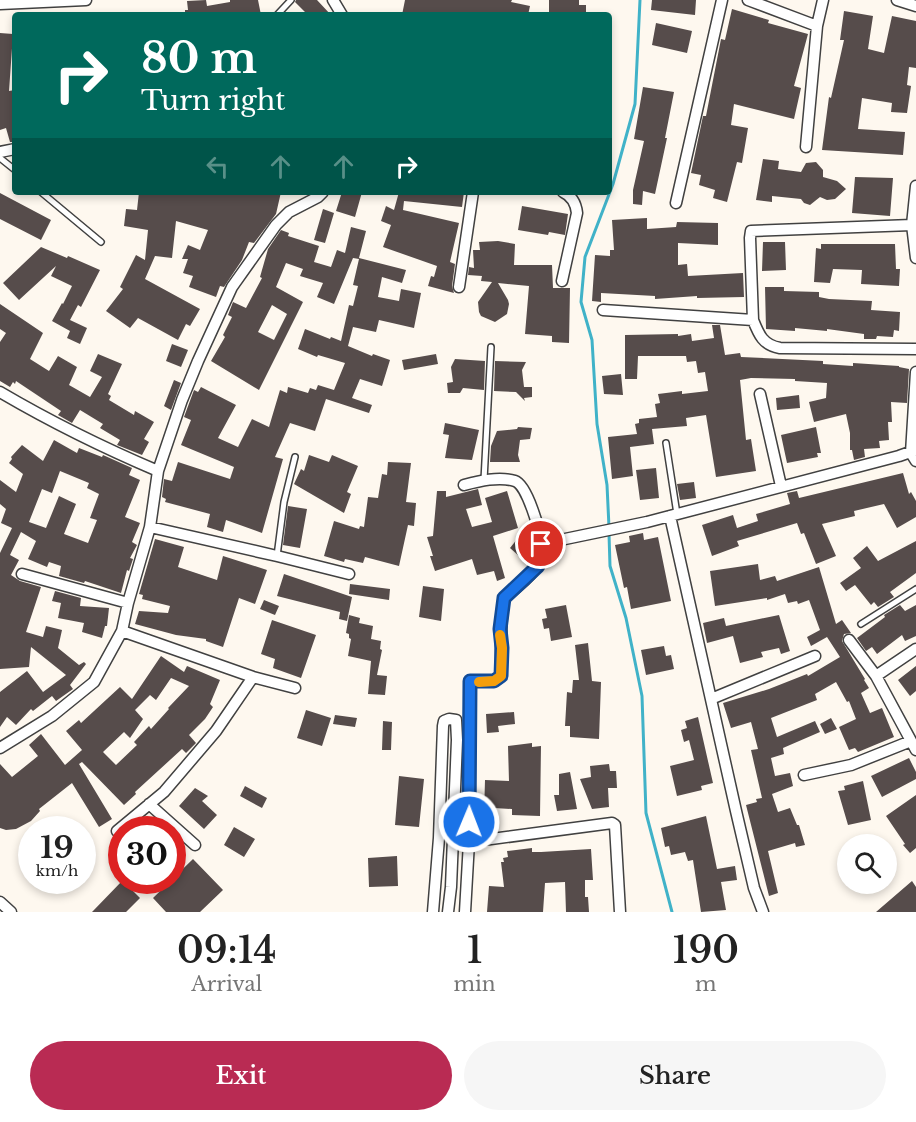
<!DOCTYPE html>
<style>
:root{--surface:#fff;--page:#f6f6f6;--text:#222;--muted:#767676;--accent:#b92b53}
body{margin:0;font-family:"Libre Baskerville",serif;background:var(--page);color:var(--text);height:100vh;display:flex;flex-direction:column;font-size:22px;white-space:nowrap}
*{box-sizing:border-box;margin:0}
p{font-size:20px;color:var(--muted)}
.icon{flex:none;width:33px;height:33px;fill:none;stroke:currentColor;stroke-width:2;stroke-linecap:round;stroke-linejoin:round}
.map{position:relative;height:912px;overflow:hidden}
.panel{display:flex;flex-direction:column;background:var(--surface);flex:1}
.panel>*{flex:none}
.guide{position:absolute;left:12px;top:12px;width:600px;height:183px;border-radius:6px;box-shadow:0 3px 9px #0003;background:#00695c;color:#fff;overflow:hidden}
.fabs{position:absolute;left:837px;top:834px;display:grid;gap:12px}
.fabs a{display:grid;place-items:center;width:60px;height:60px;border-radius:50%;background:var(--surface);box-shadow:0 3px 9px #0003;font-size:30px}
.speed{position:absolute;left:18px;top:816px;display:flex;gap:12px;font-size:30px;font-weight:700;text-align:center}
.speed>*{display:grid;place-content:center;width:78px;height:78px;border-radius:50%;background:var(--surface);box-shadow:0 3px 9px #0003;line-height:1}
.speed small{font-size:15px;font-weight:400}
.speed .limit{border:9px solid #d22;background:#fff;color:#111}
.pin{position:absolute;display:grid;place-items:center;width:51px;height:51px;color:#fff;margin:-26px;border:3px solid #fff;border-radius:50%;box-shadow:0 2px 6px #0007}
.me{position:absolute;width:66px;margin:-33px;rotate:1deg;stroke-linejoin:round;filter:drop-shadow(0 0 4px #0008)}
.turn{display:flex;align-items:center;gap:21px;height:126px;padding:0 30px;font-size:27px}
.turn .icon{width:78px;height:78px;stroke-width:2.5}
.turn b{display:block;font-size:42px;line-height:51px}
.lanes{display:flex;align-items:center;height:57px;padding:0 30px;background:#0003;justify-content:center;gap:30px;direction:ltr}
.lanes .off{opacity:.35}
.eta{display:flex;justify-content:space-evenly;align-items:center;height:102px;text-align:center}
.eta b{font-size:36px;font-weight:600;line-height:42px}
.button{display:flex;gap:12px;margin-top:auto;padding:12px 30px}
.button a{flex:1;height:69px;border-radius:36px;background:var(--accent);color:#fff;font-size:24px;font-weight:600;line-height:69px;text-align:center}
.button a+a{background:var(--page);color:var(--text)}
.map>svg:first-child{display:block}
</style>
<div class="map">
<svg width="916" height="912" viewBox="0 0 916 912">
<rect width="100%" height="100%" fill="#fef8ef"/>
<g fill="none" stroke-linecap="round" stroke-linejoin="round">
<path stroke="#40b2c8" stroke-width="3" d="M609 527 607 485 597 424 592 340 581 302 585 257 613 184 635 104 640 0
M609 534 610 566 626 618 642 696 646 813 672 912"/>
</g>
<path fill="#564c4b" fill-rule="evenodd" d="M206 0 207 6 230 2V0H258L261 15H185V10H188L187 1Z
M296 0H317L331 15H308L295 2Z
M405 0H512L511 2 530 6 528 15H402Z
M549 0H579V5H586V15H549Z
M652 0H696L695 15 651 10Z
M732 9 769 20 768 23 808 34 794 86 801 88 794 119 734 104 731 125 748 128 742 163 737 162 727 202 713 198 715 190 699 185 701 175 691 173 703 116H706L721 39 725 40Z
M844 11 873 16 868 49 884 53 892 16 916 21V68L909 67 907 85 911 86 907 113 891 112 892 103 862 98 858 129 905 132 903 155 822 150 829 97 831 98 844 40H840Z
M656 23 692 31 687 53 652 45Z
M0 33 13 34 9 91 15 90V142H10L6 128 0 130Z
M643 87 674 92 665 138H667L655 194 643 191 642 205 633 204V190L644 141 634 139Z
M763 159 779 161 778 169 801 172 806 163 816 162 823 170V177L837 181 846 189 835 199 827 200 820 197 810 205 804 203 801 199 772 196V202L756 200Z
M855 177 893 178 890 216 852 213Z
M139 192H281L276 214 254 243 249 242 242 260 224 287 220 286 216 297 189 287 193 276 183 273 188 259H182L188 245 200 250 208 230 176 221 172 258 155 256 145 279 200 309 190 326 186 324 178 340 138 318 130 328 106 311 123 289 120 287 136 255 145 260 148 230 124 226 126 209 137 210Z
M342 192H362L355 217 336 211Z
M399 192H464L462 207 404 201 403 210 459 223 450 262 455 264 452 286 454 293 428 286 431 276 434 277 437 266 383 247 391 225 381 221 386 206 394 210Z
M0 193 51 220 41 240 0 219Z
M522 206 568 214 565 235 549 232 548 235 518 230Z
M323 209 334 213 325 243 314 240Z
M647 218V229L676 227 677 222 718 223V245L678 243V265L687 264 688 276 743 273 744 297 697 298V296L655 299V296L601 293V302L592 301 595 255 610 256V250H614L612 220Z
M351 227 366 231 359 258 406 270 402 283 382 277 378 297 399 301 401 289 421 293 414 328 379 320 376 332 353 327 348 346 372 356 373 354 390 360 382 386 360 379 352 398 372 405 369 413 326 399 315 431 290 423 275 457 283 459 262 533 226 520 223 532 207 527 210 514 165 502 166 499 162 497 164 479 172 481 178 462 230 479 234 467 181 445 191 420 184 417 194 390 198 392 201 387 236 405 218 438 238 447 252 419 269 427 280 390 287 393 288 387 308 393 310 388 316 390 318 385 334 390 345 363 318 355 317 357 298 349 305 329 330 339 331 337 341 341 349 305 353 306 358 286 353 285 359 259 353 258 334 304 317 297 323 283 300 276 303 269 286 263 276 287 303 302 259 390 211 361 225 337 223 335 232 317 228 315 233 302 246 308 262 278 260 277 268 249 281 230 289 233 288 236 319 246 314 262 331 267 337 250 345 253ZM272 305 287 314 274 340 258 332Z
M498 241 515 244 514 265H552L553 288H570L569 343 552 342V336L525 334 529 286 498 283 508 300 509 304 507 314 495 322 481 316 479 312 478 302 492 282 481 281 482 276 468 275 469 267 474 268 473 250H480L479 242Z
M763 242H785L786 270 762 271Z
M821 244H895L896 269H900L899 286 861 284 862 270 833 269 830 283 814 282 816 248 821 249Z
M41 247 67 258 68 256 100 270 81 307 78 305 70 320 87 328 80 344 67 338 70 331 52 321 62 303 63 304 72 286 51 276 56 266 19 300 3 283Z
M765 287H784V291L819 292V297L829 299 872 301 871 310 900 312 899 331 894 330 893 337 877 336 876 339H864V334L827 329V331L795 328V331L766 329Z
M0 304 43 333 30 359 49 371 58 356 77 367 69 385 90 397 102 377 90 371 98 354 122 364 108 394 111 396 109 400 134 415 135 411 154 422 144 439 149 442 142 455 117 445 120 440 100 428 103 424 80 410 72 423 58 415 61 411 16 381 15 384 13 382 10 387 0 381V342L6 333 0 329Z
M712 325H720L725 355 740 353 741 357 823 361V364L853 366V363L899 366V367L909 369 907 403 891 402 892 422H888L889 440 879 441 880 448 864 449 865 457 854 460 852 450H850V433L846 414 814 422 809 402 826 398 827 383 795 381V379L751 378 740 380 746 440 751 439 756 471 716 477 706 415 686 418 687 426 652 429 654 444 630 447 633 476 612 479 608 437 637 434 635 424 639 423V419L657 417 655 404 660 403 658 394 682 391V394L708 391 705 372 698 373 696 361 687 362 686 356H638L637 379H625V335L678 334V336L691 334 692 341 714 338Z
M172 344 188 350 181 367 166 361Z
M436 354 438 364 404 370 402 360Z
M455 359 485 361 484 390 463 388 460 393H448L447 383 453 382 451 367Z
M495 361 526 362 522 370 524 387H532V397L524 398 525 401 516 392 494 391Z
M621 374 623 395 604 394 602 376Z
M174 380 181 383 171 410 164 406Z
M799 395 800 408 777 410 776 398Z
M445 423 479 430 472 460 445 458 449 435 443 434Z
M518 427 532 428 530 439 520 440 518 455 520 462H490L491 446 497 431 517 429Z
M816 427 821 453H817L818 457 787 463 781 435Z
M54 440 77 453 79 448 102 457 103 455 132 468 129 475 140 480 125 517 140 523 132 542 137 545 130 558 133 559 129 571 127 570 121 593 85 581 84 583 59 576 61 566 49 562 47 567 28 559 36 541 21 532 10 555 19 560 11 575 20 581 41 587 26 632 43 637 46 626 62 630 58 648 79 665 84 662 86 664 70 685 73 689 56 701 52 696 33 711 31 709 16 725 7 717 0 727V692L27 671 43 692 66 675 31 647 29 667 0 669V553L12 528 1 523 6 509 0 504V480L16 492 23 474 9 463 12 459 11 457 22 445 43 461ZM60 471 89 483 87 488 99 494 90 518 97 520 88 543 64 534 76 504 59 496 46 528 29 522 42 489 52 493Z
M309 455 329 462 332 455 358 466 347 492 351 494 344 513 294 484 301 469 304 471Z
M388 462 411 463 406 502 416 503 414 526 408 525 399 566 365 557 363 563 345 559 344 562 324 556 334 521 359 529 360 526 364 527 368 497 378 498 382 474 387 475Z
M656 468 659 498 640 500 636 470Z
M903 473 909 494 911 492 916 501V517L897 528 884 504 854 511 855 516 822 524 836 556 816 564 804 533 801 534 797 523 737 541 739 546 712 556 702 525 733 515 737 528 758 521 756 514 790 504 787 493 797 491 799 498Z
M694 482 696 498 680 500 677 484Z
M478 489 482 505 466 509 472 527 492 522 485 498 507 491 518 528 493 536 505 578 497 581 494 571 477 575 472 559 435 571 430 556H433L427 537 433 536 437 491H446V497Z
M288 506 307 509 300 548 283 545Z
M643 533 644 540 658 537 671 601 631 609 627 587 624 588 615 545 630 542 629 536Z
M518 538 528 546 519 556 510 548Z
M155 539 184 547 178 567 217 580 223 556 267 570 255 604 239 598 223 647 206 641V639L176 635 135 624 139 611 168 613 170 606 142 599 143 595 139 594Z
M916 541V573L890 592 894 597 878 607 874 602 871 605 855 585 846 591 840 583 861 568 853 558 867 546 878 561Z
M758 564 760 580 775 576 777 581 819 567 836 624 842 620 851 633 844 634 842 641 865 679 864 680 869 688 861 693 870 713 882 708 894 737 858 752 855 748 849 750 839 727 856 719 849 701 847 702 836 682 815 694 817 700 771 718 777 737 815 721 820 732 783 748 784 754 771 758 775 776 790 773 793 786 772 794 778 812 790 808 797 825H799L805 845 796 847 795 843 768 851 778 893 769 896 746 805 757 802 756 799 762 798 751 750 758 749 751 722 731 728 723 703 769 689 807 674 808 676 840 657 827 637 811 646 807 637 820 630 809 600 798 604 797 601 788 603 785 594 767 600V598L715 606 710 571Z
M284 574 352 597 347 621 339 619 340 612 277 596Z
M350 584 390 589 389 600 349 594Z
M423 586 444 589 441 621 419 617Z
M55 591 81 598 80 606 109 608 107 626H105L102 638 82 632 84 623 58 618 61 603 52 601Z
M264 600 279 606 275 615 260 609Z
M566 605 572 637 551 641 549 628 544 629 542 619 547 618 545 609Z
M900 605 905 611 916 605V636L905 641 902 635 877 654 872 647 866 651 857 638 885 617 884 615Z
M349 615 360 618 359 623 373 626 371 639 381 641 380 649 382 650 377 675 387 676 385 695 368 694 371 661 348 656 351 639 349 638V634L346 633Z
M779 615 790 651 781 654 779 648 761 652 763 657 740 663 733 636 707 643 703 623 724 618 726 626Z
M272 620 316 635 301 678 273 668 275 659 261 654Z
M588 643 592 681 601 682 599 739 570 737V726H565L567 692 572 693 573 680H579L575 645Z
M664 646 666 656 671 655 674 669 646 675 641 650Z
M161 656 184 672 187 666 220 680 210 704 213 707 205 719 189 735 196 743 186 753 182 749 135 792 136 794 124 805 82 762 79 764 112 819 99 827 72 783 39 809 40 811 31 821 16 829 6 830 0 828V764L12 777 38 756 29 745 41 734 65 765 82 750 66 731 79 720 81 723 120 687 132 699ZM171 678 189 686 168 708 169 709 151 729 149 726 134 742 137 745 116 765 103 752 124 732 130 738 143 719 135 710 150 695 156 700Z
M916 666V691L910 696 898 680Z
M306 710 331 718 322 746 297 738Z
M514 712 515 724 498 726 499 732 487 733 486 714Z
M335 715 357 718 355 727 333 724Z
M698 717 713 783 701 786 702 790 677 796 670 766 694 760 689 740 684 742 681 730 687 728 685 721Z
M831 718 837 729 825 734 820 724Z
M383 721 392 722 391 750H382Z
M532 743V747L541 746 540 816 512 815V809L494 808 493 824 477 823V815H484L485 780 509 781 508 746Z
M909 758 916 772V779L882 797 871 776Z
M609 764 610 771H616L617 788H608L609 807 592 809 580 779 591 777 590 766Z
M570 772 577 809 557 811 554 795H559V774Z
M399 776 424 779 419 827 395 825Z
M863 781 871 820 848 825 838 791 845 790 844 786Z
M245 786 267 798 262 808 240 796Z
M195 788 208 796 202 801 217 815 204 829 179 806Z
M916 795V848L910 853 903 845 905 844 886 816Z
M706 816 717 869 735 866 737 880 721 882 726 910 701 912 693 860 688 861 685 852 671 855 669 846 665 847 661 828Z
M234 827 255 839 244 857 224 845Z
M532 848V852H541L591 849 593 880H585V897H588L589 912H566L565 882 545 883 543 912H487L489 886 504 887 501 862H504L503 858 508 857 507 851Z
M397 856 398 886 369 887 368 858Z
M193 859 223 890 200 912H166L153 898Z
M123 880H144L132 890 140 898 126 912H92Z
M912 881 916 887V912H876Z"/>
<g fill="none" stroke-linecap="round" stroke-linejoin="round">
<g stroke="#414141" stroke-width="8">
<path id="lane" d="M277 15 291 0
M0 158 15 170
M41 192 101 242
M666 443 677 514
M484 480 491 347
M277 556 284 502 295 457
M861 624 916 589"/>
</g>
<g stroke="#414141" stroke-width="13">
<path id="street" d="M333 0 342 15
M748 0 817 26
M897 0 916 6
M0 4 86 0
M806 147 817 26 823 0
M0 152 15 149
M916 186 912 225 916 258
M676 203 722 0
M562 281 577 213C576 204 572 196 563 192
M459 287 473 192
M603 310 753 320C759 335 763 345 780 348L916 349
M753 320 750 238 751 231 912 225
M916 372 911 453 916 461
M0 392C51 422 104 448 158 471
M760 394 781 486
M464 485C479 481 499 476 515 481 527 485 540 530 541 543 541 549 540 561 537 566 530 579 514 588 504 599 499 625 502 650 501 676L494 681H470L469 842 465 912
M670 516 736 811 754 888 763 912
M150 527 277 556 349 574
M541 544 647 522 899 456 916 450
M22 574 128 603
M122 631 253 677 295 688
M849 640 876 676
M916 649 876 676 916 750
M711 699 815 656
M0 748 52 716 94 682 122 631 128 603 150 527 158 471 182 400 198 361 232 287 276 225 289 212 318 197 323 192
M804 775 851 765 911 741
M149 804 195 845
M117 831 164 792 216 731 253 677
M469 842 612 823 615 825 620 912
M0 902 11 912
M433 912 439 838 443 726 444 721 449 719 456 720 457 740 451 887 448 912"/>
</g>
<use href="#lane" stroke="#fff" stroke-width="5"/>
<use href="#street" stroke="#fff" stroke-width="10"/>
</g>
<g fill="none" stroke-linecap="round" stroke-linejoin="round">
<g stroke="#114b97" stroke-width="15">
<path id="route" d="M469 822 470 681H494L501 676 502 648 500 629 504 598 538 566 541 544"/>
</g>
<use href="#route" stroke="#1a73e8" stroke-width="10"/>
<path stroke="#f59e0b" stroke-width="10" d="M479 682 494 681 501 676 502 648 500 635"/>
</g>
</svg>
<div class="fabs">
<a><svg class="icon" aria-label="search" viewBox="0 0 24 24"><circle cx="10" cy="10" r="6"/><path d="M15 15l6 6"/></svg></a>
</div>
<div class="speed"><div>19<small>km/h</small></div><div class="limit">30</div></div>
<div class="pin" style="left:541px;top:544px;background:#d93025"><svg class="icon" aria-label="arrive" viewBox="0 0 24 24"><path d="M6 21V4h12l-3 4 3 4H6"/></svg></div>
<svg class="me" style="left:469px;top:822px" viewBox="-20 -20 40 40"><circle r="17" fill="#1a73e8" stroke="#fff" stroke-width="3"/><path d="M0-11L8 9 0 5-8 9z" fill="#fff"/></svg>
<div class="guide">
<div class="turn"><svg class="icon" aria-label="right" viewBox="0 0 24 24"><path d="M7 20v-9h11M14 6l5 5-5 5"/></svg><div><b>80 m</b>Turn right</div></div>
<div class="lanes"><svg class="icon off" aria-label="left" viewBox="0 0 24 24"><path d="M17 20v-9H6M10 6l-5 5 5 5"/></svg><svg class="icon off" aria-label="ahead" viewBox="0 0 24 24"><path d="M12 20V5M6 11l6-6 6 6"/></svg><svg class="icon off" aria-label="ahead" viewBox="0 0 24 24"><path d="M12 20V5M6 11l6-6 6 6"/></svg><svg class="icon" aria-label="right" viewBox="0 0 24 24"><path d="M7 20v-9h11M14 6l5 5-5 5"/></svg></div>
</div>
</div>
<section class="panel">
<div class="eta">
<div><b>09:14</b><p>Arrival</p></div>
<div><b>1</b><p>min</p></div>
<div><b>190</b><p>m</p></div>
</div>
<div class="button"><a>Exit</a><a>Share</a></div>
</section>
